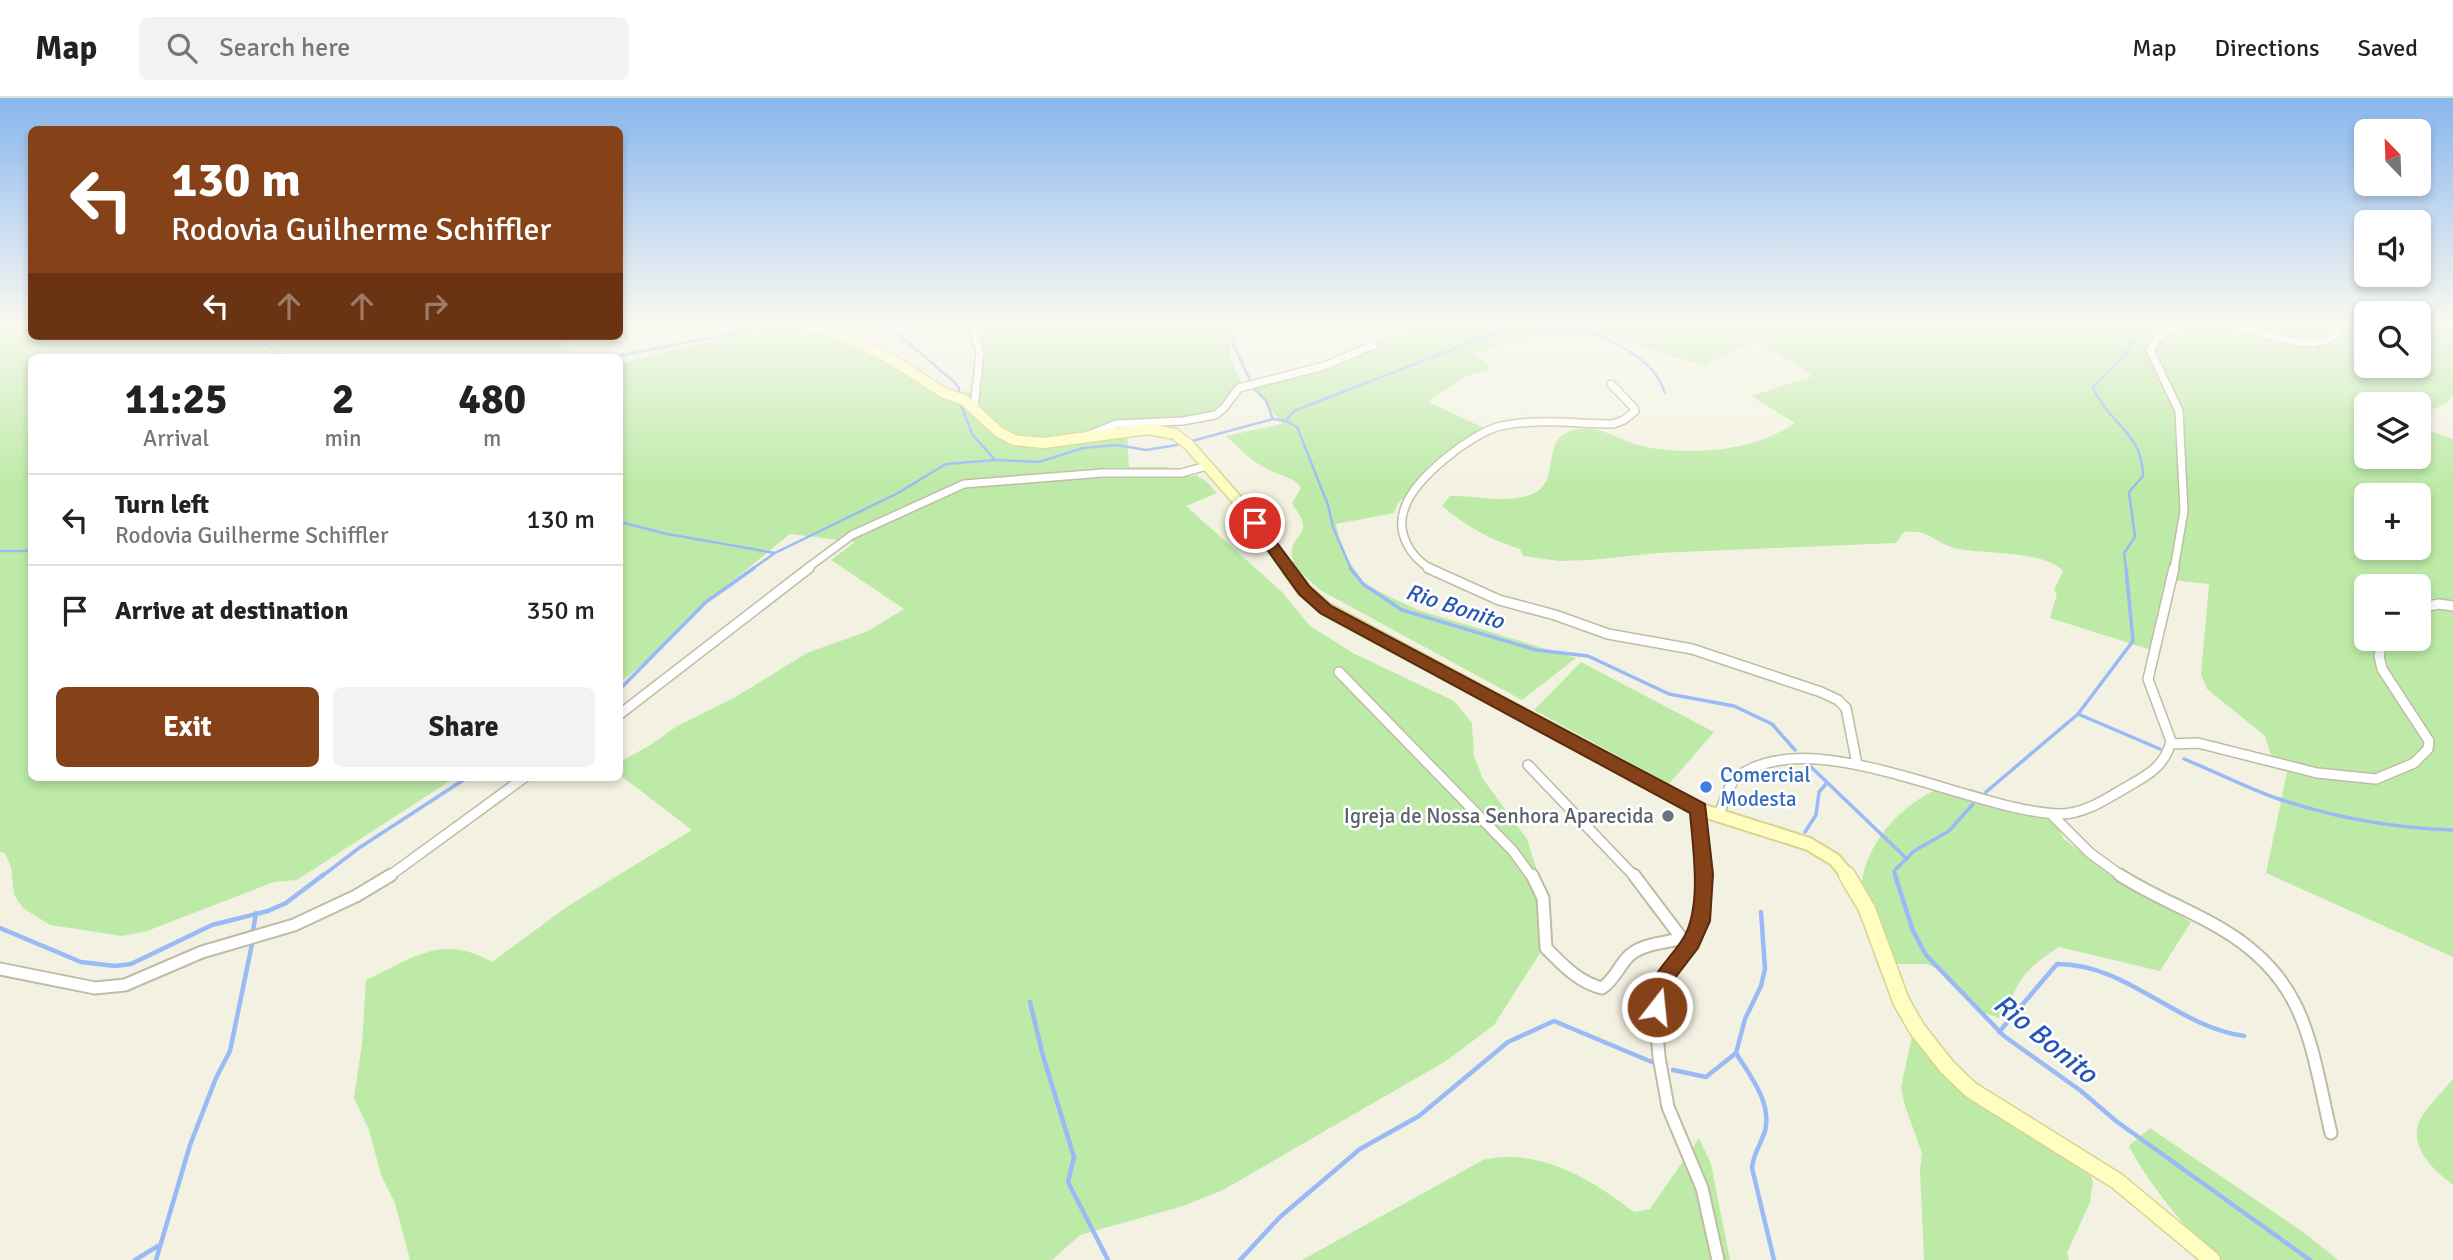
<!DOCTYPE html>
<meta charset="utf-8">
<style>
:root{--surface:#fff;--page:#f2f2f2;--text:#222;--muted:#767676;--line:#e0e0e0;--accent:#854219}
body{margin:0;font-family:Signika,sans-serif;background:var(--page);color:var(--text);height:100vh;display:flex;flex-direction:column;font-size:26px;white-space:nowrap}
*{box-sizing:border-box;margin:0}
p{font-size:23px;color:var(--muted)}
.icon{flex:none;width:38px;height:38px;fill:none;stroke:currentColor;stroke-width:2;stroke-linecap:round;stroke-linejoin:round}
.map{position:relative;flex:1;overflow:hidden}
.details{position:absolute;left:28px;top:256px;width:595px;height:427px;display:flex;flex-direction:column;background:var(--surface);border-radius:10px;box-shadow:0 4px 10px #0003}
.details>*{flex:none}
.guide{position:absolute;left:28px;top:28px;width:595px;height:214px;border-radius:10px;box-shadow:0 4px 10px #0003;background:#854219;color:#fff;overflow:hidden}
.needle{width:46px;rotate:337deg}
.buttons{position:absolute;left:2354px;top:21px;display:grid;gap:14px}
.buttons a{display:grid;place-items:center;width:77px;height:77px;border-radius:10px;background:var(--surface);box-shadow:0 4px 10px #0003;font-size:35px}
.pin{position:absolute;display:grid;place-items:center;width:60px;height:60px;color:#fff;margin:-30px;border:4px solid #fff;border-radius:50%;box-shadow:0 2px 7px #0007}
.me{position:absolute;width:77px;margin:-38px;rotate:16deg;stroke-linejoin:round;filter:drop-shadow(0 0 5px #0008)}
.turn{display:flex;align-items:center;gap:24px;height:147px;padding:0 28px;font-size:32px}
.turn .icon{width:91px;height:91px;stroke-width:2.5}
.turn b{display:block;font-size:49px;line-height:60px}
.lanes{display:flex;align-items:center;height:66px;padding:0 28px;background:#0003;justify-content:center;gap:35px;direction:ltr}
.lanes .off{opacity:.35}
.eta{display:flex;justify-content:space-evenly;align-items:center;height:119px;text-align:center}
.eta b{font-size:42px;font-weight:800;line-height:49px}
.primary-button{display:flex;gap:14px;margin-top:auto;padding:14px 28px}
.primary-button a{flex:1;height:80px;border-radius:10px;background:var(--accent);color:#fff;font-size:28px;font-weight:800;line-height:80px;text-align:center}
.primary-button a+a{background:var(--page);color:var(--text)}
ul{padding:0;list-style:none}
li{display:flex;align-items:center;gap:21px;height:91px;padding:0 28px;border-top:2px solid var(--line)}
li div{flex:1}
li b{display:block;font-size:26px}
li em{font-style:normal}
header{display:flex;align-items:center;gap:42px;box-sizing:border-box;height:98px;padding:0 35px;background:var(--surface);border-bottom:2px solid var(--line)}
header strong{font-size:33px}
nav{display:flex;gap:38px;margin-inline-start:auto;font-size:24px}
.search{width:490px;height:63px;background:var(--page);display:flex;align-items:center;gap:18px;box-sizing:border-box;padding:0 24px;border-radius:10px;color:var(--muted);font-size:26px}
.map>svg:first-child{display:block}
</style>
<header>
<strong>Map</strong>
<div class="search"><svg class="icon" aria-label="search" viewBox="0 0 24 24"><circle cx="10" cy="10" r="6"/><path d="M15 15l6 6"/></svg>Search here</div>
<nav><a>Map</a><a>Directions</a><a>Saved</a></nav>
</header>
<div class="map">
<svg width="2453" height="1162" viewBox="0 0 2453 1162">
<rect width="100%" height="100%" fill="#f3f2e2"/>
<path fill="#bdeba7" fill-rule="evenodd" d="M0 224H31L32 238H556L564 248 580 256 579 259H32V679H456L297 782 274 784 147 833 122 838 50 827 23 810 14 797 11 769 5 755 0 754Z
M784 224 822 230 950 293 975 294 982 254 979 232 1007 225 1216 224 1227 233 1232 264 1243 288C1206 325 1177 327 1127 332L1129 369H1166L1191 378 1198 377V379L1205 382 1217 395 1186 408 1282 494 1310 528 1355 556 1454 603 1472 625 1474 658 1483 681 1527 741 1541 785 1540 855 1494 927 1446 963 1223 1092 1183 1108 1080 1137 1052 1162H410L395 1105 381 1077 369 1032 354 1000 362 945 366 882C413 860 442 835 492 864L568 808 692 732 620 677V664L652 646 677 628 734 600 807 555 868 533 904 511 831 462 855 444 790 436 697 512 641 568 620 584V266Z
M1422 224H1542L1549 236 1512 243 1476 255 1492 271 1469 277 1429 302 1431 305 1488 332 1451 356 1398 405 1394 415 1336 426 1342 453 1348 462 1365 486 1386 497 1418 512 1576 560 1522 602 1320 492C1308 480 1284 465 1294 445 1297 438 1305 435 1303 425 1301 418 1295 411 1292 405L1301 390C1293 378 1279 378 1267 371 1251 363 1239 350 1226 338L1283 326 1250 287 1350 256Z
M1608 224H2366V268H2418L2419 224H2453V297L2446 306 2419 316 2418 306H2366V359H2418L2419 329 2453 341V859L2266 775 2289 665 2272 661 2265 638 2207 591 2201 577 2209 486 2170 482 2159 552 2148 551 2050 520 2057 496 2054 492 2063 473C2045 453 1986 456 1959 451 1937 447 1929 430 1904 434L1896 445 1658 455 1590 462 1560 463 1523 458 1520 451C1490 442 1466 428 1442 408L1450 398C1477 397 1505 406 1530 397 1566 384 1535 337 1579 331 1603 327 1623 345 1646 349 1694 358 1754 353 1795 325L1751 298 1813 278 1757 243 1705 267 1659 255 1628 242 1586 237ZM2366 397H2418V450H2366ZM2366 488H2418V541H2366Z
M1581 564 1714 634 1669 686 1534 612Z
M1942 689 1972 691 2051 718 2064 741 2110 777 2191 824 2160 873 2059 849C2044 859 2027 870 2018 887 2011 899 2009 909 1999 920L1982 914 1948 877 1927 866H1895L1861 796C1861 749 1900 706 1942 689Z
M1913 934 1982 1000 2083 1059 2093 1084 2090 1104 2067 1155 2069 1162H1924L1920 1071 1922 1055 1905 1008 1901 989Z
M2453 981V1087C2435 1073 2409 1051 2419 1024 2424 1012 2444 992 2453 981Z
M2150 1030 2306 1136 2338 1162H2216C2187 1131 2148 1086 2129 1048Z
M1699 1040 1711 1066 1730 1162H1302L1483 1062C1540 1049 1591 1081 1634 1114L1650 1111Z"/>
<path fill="#99baf5" d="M1542 224H1608C1585 238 1575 238 1549 236Z"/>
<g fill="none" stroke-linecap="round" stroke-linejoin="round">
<path stroke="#99baf5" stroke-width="2.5" d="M884 224 953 283 959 290V296
M1223 224 1250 282
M1778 224 1810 230 1827 224
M2302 224 2315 243
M1589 232C1619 248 1654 260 1665 295
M253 238 284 259
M2317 249 2318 253
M614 259 733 235 762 226
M1254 291 1266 302 1273 321
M960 304 972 336 995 362
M1286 323 1294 313 1497 234 1517 229H1547
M1192 343 1273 321 1286 323 1297 329 1328 407 1333 429 1351 471
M620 424 667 436 775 455
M0 453H32
M752 471 775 455 898 395 946 366 995 362 1039 364 1083 350 1117 347 1146 352 1177 347
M2126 471 2124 455 2135 439 2129 394 2143 378C2143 335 2109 326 2093 290L2125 256 2135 241"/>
<path stroke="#99baf5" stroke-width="3.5" d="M1350 470 1363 486 1402 512 1536 552 1588 558 1669 596 1734 608 1772 626 1795 652
M620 591 706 504 754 470
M2078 616 2160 651
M2184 661C2214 673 2243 688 2273 699 2331 719 2392 730 2453 732
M1810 668 1907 761
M1986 694 2078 616 2133 543 2126 470
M1805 734 1816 717 1819 694 1827 685
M321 779 359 750 468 679
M1896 779 1894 773 1914 753 1949 733 1973 706"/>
<path stroke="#99baf5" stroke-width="4.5" d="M1895 777 1913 833 1926 857 2004 938 2081 993 2116 1023 2310 1162
M0 830 81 864 115 868 131 866 212 827 268 813 286 805 323 777
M253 833 256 815
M1030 904 1043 958 1074 1059 1068 1084 1108 1162
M1999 934 2057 866C2128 866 2175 928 2244 938
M1736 955C1750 978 1772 1004 1765 1033 1761 1046 1753 1056 1752 1070L1774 1162
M1673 972 1706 979 1736 955 1745 921 1761 888 1765 871 1761 814
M135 1162 158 1148
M156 1162 190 1047 216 980 230 953 252 846
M1240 1162 1280 1119 1360 1051 1419 1018 1508 944 1554 923 1652 964"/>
<g stroke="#bfbca4" stroke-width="10">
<path id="street-far2" d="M971 224 980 255 974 309
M2223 224C2249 230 2311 257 2334 238 2338 235 2340 229 2342 224
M1087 338 1116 326 1183 323 1215 317 1223 311 1239 290 1324 268 1374 247
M806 471 852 437 964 386 1103 375H1181L1207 368
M1431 471C1410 459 1395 434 1405 409 1415 380 1471 335 1501 328 1537 320 1577 326 1613 326L1624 322 1635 313 1634 310 1611 286
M2174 471 2184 413 2179 313 2150 252 2160 237 2187 224"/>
</g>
<g stroke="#bfbca4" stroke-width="12">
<path id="street-far1" d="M1428 470 1499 502 1555 517 1608 536 1692 551 1821 594 1838 602 1846 610 1857 666
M2418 510 2439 506 2453 508
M1339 574 1513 753 1532 779
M620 616 809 470
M2170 646 2198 645 2317 675 2376 681 2414 665 2428 651 2429 643 2382 571 2379 558 2383 541
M1528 667 1635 779
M1698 711 1704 779
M2051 716 2090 755 2123 779
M1718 718C1723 708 1728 687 1736 680 1810 621 1975 715 2061 716 2084 716 2106 701 2125 690 2146 678 2165 669 2171 643L2148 581 2174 470
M388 779 525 679"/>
</g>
<g stroke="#bfbca4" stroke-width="15">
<path id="street" d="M1532 777 1543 800 1546 850C1563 867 1578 884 1602 890 1614 882 1618 870 1627 860 1639 846 1663 845 1680 841
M1634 777 1683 842
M1704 777 1703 805 1698 833 1660 886 1656 923 1659 959 1668 1009 1702 1090 1718 1162
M2120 777C2152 798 2188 811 2220 830 2308 881 2310 946 2331 1035
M0 871 95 890 125 887 202 854 294 827 356 798 391 777"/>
</g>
<g stroke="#d6d48e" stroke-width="13">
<path id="secondary-far2" d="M787 224 829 231 891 261 944 295 964 302 999 334 1014 342 1043 345 1148 331 1175 336 1190 348 1244 410 1289 471"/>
</g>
<g stroke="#d6d48e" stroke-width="16">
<path id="secondary-far1" d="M1288 470 1304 492 1326 511 1698 711 1809 746 1835 762 1849 779"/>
</g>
<g stroke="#d6d48e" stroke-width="19">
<path id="secondary" d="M1847 777 1867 811 1901 903 1917 931 1947 969 1971 992 2117 1083 2212 1162"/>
</g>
<use href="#street-far2" stroke="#fff" stroke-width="7"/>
<use href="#street-far1" stroke="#fff" stroke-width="9"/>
<use href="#street" stroke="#fff" stroke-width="11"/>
<use href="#secondary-far2" stroke="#fffec0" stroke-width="10"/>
<use href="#secondary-far1" stroke="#fffec0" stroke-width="12"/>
<use href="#secondary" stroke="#fffec0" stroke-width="16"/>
</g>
<linearGradient id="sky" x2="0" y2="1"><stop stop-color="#88b6ed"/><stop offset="0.58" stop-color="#faf9f2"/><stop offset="1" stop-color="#faf9f2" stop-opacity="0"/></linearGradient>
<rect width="2453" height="387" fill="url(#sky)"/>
<path fill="#854219" stroke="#562b10" stroke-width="2" d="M1255 420 1260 422 1310 489 1331 508 1705 706 1713 776 1710 823 1698 850 1672 884 1664 915 1657 918 1650 915C1637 886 1671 862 1684 839 1702 807 1693 751 1690 715L1320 515 1299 496 1250 428V422Z"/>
<circle fill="#3f7fe0" stroke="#fff" stroke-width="2.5" cx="1706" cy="689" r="7"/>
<circle fill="#6b7280" stroke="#fff" stroke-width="2.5" cx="1668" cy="718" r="7"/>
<g text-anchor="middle" stroke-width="5" stroke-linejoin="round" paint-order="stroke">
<g font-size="21" fill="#366cbe" stroke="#fff" text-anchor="start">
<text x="1720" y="684">Comercial<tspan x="1720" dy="24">Modesta</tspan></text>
</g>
<g font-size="21" fill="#5b616d" stroke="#fff" text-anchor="end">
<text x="1654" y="725">Igreja de Nossa Senhora Aparecida</text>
</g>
<g font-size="23" font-style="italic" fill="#2457b8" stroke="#fff">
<text transform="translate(1455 508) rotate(18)" y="8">Rio Bonito</text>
</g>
<g font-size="28" font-style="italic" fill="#2457b8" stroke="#fff">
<text transform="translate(2046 940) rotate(39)" y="10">Rio Bonito</text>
</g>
</g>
</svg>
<div class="buttons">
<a><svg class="needle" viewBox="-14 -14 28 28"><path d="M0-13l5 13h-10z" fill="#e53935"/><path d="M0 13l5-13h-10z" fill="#767676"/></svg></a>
<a><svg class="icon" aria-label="sound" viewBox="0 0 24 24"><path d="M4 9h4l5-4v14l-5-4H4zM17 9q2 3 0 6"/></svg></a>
<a><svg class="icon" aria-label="search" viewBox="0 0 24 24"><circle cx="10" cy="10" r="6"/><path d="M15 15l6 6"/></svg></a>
<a><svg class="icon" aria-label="layers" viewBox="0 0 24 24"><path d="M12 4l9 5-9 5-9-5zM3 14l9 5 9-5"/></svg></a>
<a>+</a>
<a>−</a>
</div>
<div class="pin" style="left:1255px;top:425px;background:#d93025"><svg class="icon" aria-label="arrive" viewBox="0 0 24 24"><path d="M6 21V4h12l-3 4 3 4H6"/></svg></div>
<svg class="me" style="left:1657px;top:909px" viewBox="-20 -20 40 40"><circle r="17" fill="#854219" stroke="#fff" stroke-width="3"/><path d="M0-11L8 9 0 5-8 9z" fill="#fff"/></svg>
<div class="guide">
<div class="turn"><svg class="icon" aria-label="left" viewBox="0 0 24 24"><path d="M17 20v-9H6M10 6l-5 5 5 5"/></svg><div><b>130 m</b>Rodovia Guilherme Schiffler</div></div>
<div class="lanes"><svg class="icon" aria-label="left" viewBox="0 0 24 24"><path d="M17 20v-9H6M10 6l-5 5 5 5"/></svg><svg class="icon off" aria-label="ahead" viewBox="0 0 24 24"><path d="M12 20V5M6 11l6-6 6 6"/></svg><svg class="icon off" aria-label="ahead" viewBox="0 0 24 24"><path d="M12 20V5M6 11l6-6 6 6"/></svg><svg class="icon off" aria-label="right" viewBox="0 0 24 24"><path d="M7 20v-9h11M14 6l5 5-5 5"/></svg></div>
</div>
<section class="details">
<div class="eta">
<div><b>11:25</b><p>Arrival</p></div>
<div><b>2</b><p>min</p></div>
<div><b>480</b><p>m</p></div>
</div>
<ul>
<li><svg class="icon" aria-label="left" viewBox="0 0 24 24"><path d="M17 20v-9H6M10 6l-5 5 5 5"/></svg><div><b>Turn left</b><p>Rodovia Guilherme Schiffler</p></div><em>130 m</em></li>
<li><svg class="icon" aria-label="arrive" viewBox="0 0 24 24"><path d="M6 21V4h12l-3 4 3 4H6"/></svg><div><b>Arrive at destination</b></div><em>350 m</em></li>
</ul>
<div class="primary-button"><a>Exit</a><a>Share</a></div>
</section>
</div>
